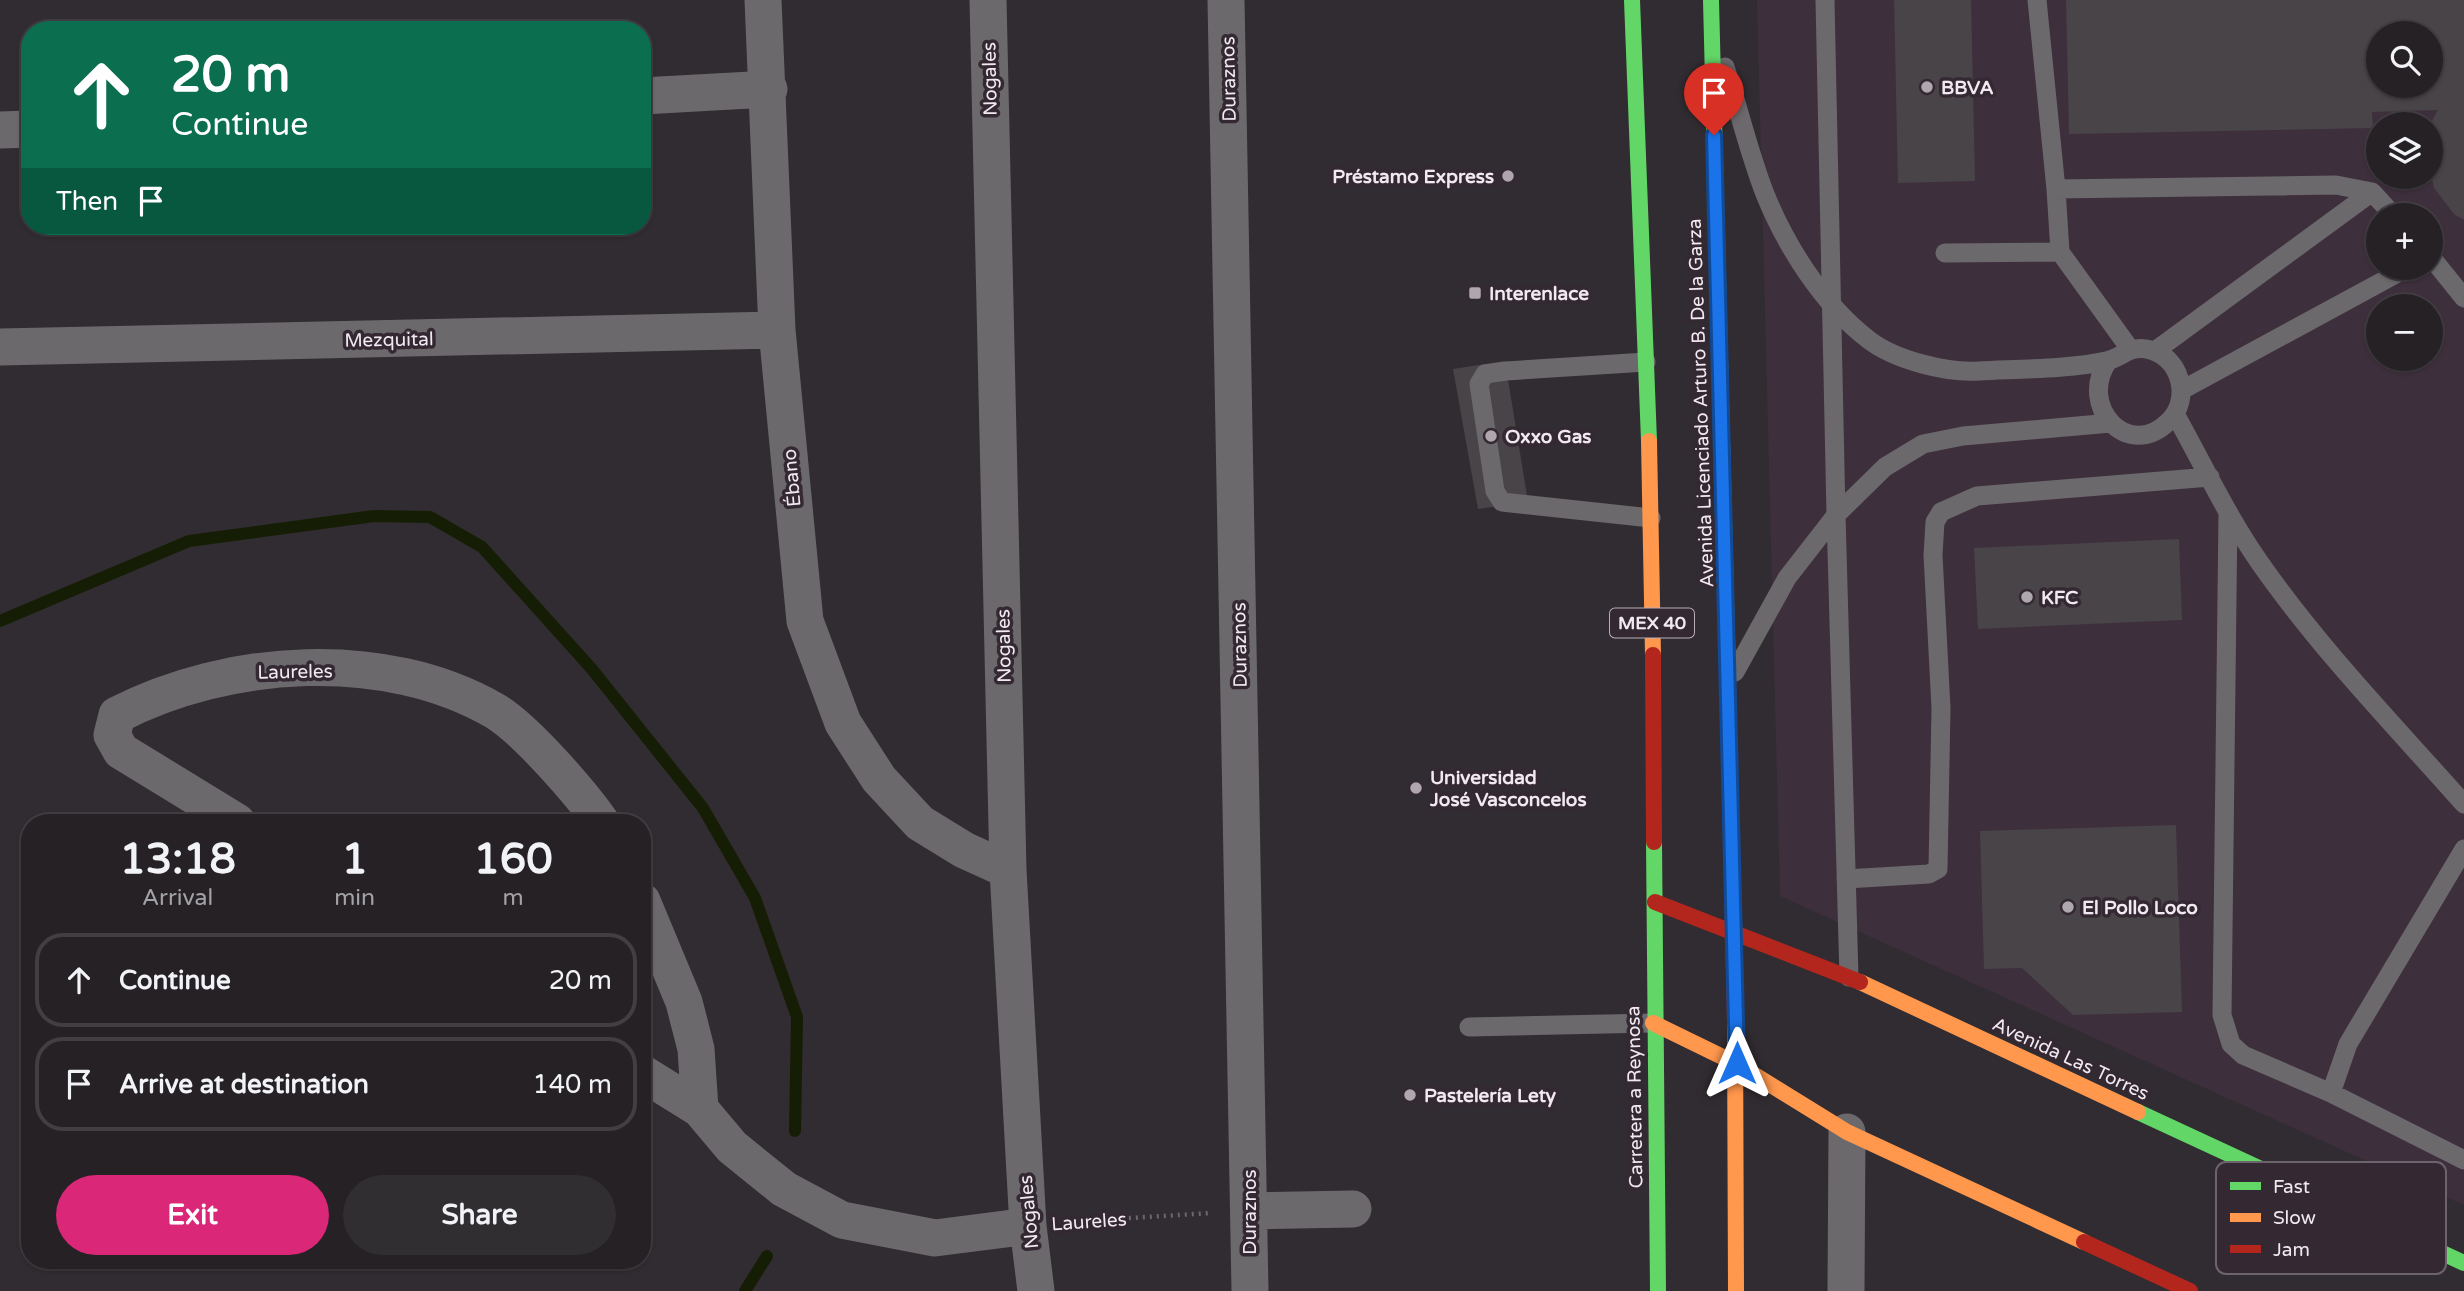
<!DOCTYPE html>
<meta charset="utf-8">
<style>
:root{--surface:#252125;--page:#312e32;--text:#f1f3f6;--muted:#a3a3a7;--line:#423e42;--accent:#db2777}
body{margin:0;font-family:"Varela Round",sans-serif;background:var(--page);color:var(--text);height:100vh;display:flex;flex-direction:column;font-size:26px;white-space:nowrap}
*{box-sizing:border-box;margin:0}
p{font-size:23px;color:var(--muted)}
.icon{flex:none;width:38px;height:38px;fill:none;stroke:currentColor;stroke-width:2;stroke-linecap:round;stroke-linejoin:round}
.map{position:relative;flex:1;overflow:hidden}
.sheet{position:absolute;left:21px;top:814px;width:630px;height:455px;display:flex;flex-direction:column;background:var(--surface);border-radius:28px;box-shadow:0 2px 5px #0004,0 0 0 2px var(--line)}
.sheet>*{flex:none}
.top-card{position:absolute;left:21px;top:21px;width:630px;height:214px;border-radius:28px;box-shadow:0 2px 5px #0004,0 0 0 2px var(--line);background:#0b6e4f;color:#fff;overflow:hidden}
.tools{position:absolute;left:2366px;top:21px;display:grid;gap:14px}
.tools a{display:grid;place-items:center;width:77px;height:77px;border-radius:50%;background:var(--surface);box-shadow:0 2px 5px #0004,0 0 0 2px var(--line);font-size:35px}
.pin{position:absolute;display:grid;place-items:center;width:60px;height:60px;color:#fff;margin:-72px -30px;border-radius:50% 50% 50% 0;rotate:-45deg;box-shadow:0 0 7px #0007}
.pin .icon{rotate:45deg}
.me{position:absolute;width:77px;margin:-38px;rotate:0deg;stroke-linejoin:round;filter:drop-shadow(0 0 5px #0008)}
.turn{display:flex;align-items:center;gap:24px;height:147px;padding:0 35px;font-size:32px}
.turn .icon{width:91px;height:91px;stroke-width:2.5}
.turn b{display:block;font-size:49px;line-height:60px}
.then{display:flex;align-items:center;height:66px;padding:0 35px;background:#0003;gap:14px;font-size:26px}
.eta{display:flex;justify-content:space-evenly;align-items:center;height:119px;text-align:center}
.eta b{font-size:42px;font-weight:700;line-height:49px}
.cta{display:flex;gap:14px;margin-top:auto;padding:14px 35px}
.cta a{flex:1;height:80px;border-radius:42px;background:var(--accent);color:#fff;font-size:28px;font-weight:700;line-height:80px;text-align:center}
.cta a+a{background:var(--page);color:var(--text)}
ul{padding:0;list-style:none}
li{display:flex;align-items:center;gap:21px;height:94px;margin:0 14px 10px;padding:0 21px;border:4px solid var(--line);border-radius:28px}
li div{flex:1}
li b{display:block;font-size:26px}
li em{font-style:normal}
.map>svg:first-child{display:block}
</style>
<div class="map">
<svg width="2464" height="1291" viewBox="0 0 2464 1291">
<rect width="100%" height="100%" fill="#312c31"/>
<path fill="#3e2f3d" fill-rule="evenodd" d="M1757 0H2464V1205L1780 896ZM2378 33H2431V86H2378ZM2378 124H2431V177H2378ZM2378 215H2431V268H2378ZM2378 306H2431V359H2378Z"/>
<g fill="none" stroke-linecap="round" stroke-linejoin="round">
<path stroke="#151e04" stroke-width="12" d="M0 621 189 541 374 516 430 517 482 547 591 668 703 808 755 898 797 1017 795 1131
M745 1291 767 1256"/>
</g>
<path fill="#484448" fill-rule="evenodd" d="M1894 0H1971L1975 181 1898 183Z
M2066 0H2464V220L2454 214 2434 188 2431 175 2430 124 2438 110 2372 112 2373 128 2069 134ZM2378 33H2431V86H2378Z
M1505 361 1528 502 1478 509 1453 369Z
M2179 539 2182 620 1978 629 1974 548Z
M2176 825 2182 1012 2073 1015 2022 968 1984 969 1980 831Z"/>
<g fill="none" stroke-linecap="round" stroke-linejoin="round">
<path stroke="#6a686a" stroke-width="4.5" stroke-dasharray="2 5" stroke-linecap="butt" d="M1066 1222 1211 1213"/>
<path stroke="#6c696c" stroke-width="19" d="M2037 0 2056 189 2336 185 2372 192 2393 215
M1725 67C1739 109 1749 153 1765 194 1786 246 1823 305 1869 340 1895 360 1946 373 1979 371 2016 369 2072 369 2106 361 2121 358 2129 346 2146 349 2180 354 2193 399 2168 422 2128 461 2077 406 2108 361
M2056 189 2060 252 2130 349
M1945 253 2060 252
M2431 257 2464 298
M2155 351 2372 192
M1646 362 1506 371 1485 374 1479 384 1495 491 1502 502 1651 518
M2182 390 2407 268
M2175 414C2203 464 2227 516 2260 563 2320 649 2394 725 2464 804
M2228 513 2222 1015 2231 1044 2243 1055 2331 1093 2464 1160
M1735 672 1787 578 1836 515 1825 0
M1846 879 1929 874 1938 869 1941 708 1933 555 1935 522 1941 512 1977 496 2210 477
M1849 977 1836 515 1885 467 1923 444 1963 436 2111 423
M1469 1027 1653 1023
M2331 1093 2348 1044 2464 849"/>
<path stroke="#6c696c" stroke-width="37" d="M763 0 777 330 805 621 843 723 879 779 920 823 964 850 1008 870
M988 0 1008 870 1028 1226 1036 1291
M1226 0 1250 1291
M642 96 769 89
M0 130 30 129
M0 347 777 330
M237 822 121 751 112 735 117 715C227 658 385 647 495 711 525 729 581 793 601 822
M642 901 684 1002 696 1049 700 1109
M642 1073 700 1109 732 1147 784 1189 842 1220 935 1238 1028 1226
M1250 1211 1353 1209
M1846 1291 1847 1132"/>
<path stroke="#63d668" stroke-width="16" d="M1632 0 1649 441
M1711 0 1728 679
M1654 842 1658 1291
M2138 1112 2464 1263"/>
<path stroke="#ff974d" stroke-width="16" d="M1649 441 1653 655
M1860 982 2138 1112
M1735 1021 1736 1291
M1653 1023 1737 1064 1847 1132 2084 1242"/>
<path stroke="#b3261e" stroke-width="16" d="M1653 655 1654 842
M1728 679 1735 1021
M1655 902 1860 982
M2084 1242 2190 1291"/>
</g>
<g fill="none" stroke-linecap="round" stroke-linejoin="round">
<g stroke="#114b97" stroke-width="18">
<path id="route" d="M1714 135 1737 1063"/>
</g>
<use href="#route" stroke="#1a73e8" stroke-width="12"/>
</g>
<g fill="#aea7ad" stroke="#342933" stroke-width="2.5">
<circle cx="1927" cy="87" r="7"/>
<circle cx="1508" cy="176" r="7"/>
<rect x="1468" y="286" width="14" height="14" rx="3.5"/>
<circle cx="1491" cy="436" r="7"/>
<circle cx="2027" cy="597" r="7"/>
<circle cx="1416" cy="788" r="7"/>
<circle cx="2068" cy="907" r="7"/>
<circle cx="1410" cy="1095" r="7"/>
</g>
<g text-anchor="middle" stroke-width="7" stroke-linejoin="round" paint-order="stroke">
<rect fill="#342933" stroke="#b8afb7" stroke-width="2" x="1610" y="608.5" width="84" height="29" rx="5"/>
<g font-size="18" font-weight="bold" fill="#f1e9f0">
<text x="1652" y="629">MEX 40</text>
</g>
<g font-size="19" fill="#f1e9f0" stroke="#342933">
<text transform="translate(989 79) rotate(-91)" y="7">Nogales</text>
<text transform="translate(1228 79) rotate(-91)" y="7">Duraznos</text>
<text transform="translate(389 339) rotate(-1)" y="7">Mezquital</text>
<text transform="translate(1700 403) rotate(-92)" y="7">Avenida Licenciado Arturo B. De la Garza</text>
<text transform="translate(791 478) rotate(-95)" y="7">Ébano</text>
<text transform="translate(1239 645) rotate(-91)" y="7">Duraznos</text>
<text transform="translate(1003 646) rotate(-91)" y="7">Nogales</text>
<text transform="translate(295 671) rotate(-1)" y="7">Laureles</text>
<text transform="translate(2071 1058) rotate(25)" y="7">Avenida Las Torres</text>
<text transform="translate(1634 1097) rotate(-91)" y="7">Carretera a Reynosa</text>
<text transform="translate(1028 1212) rotate(-95)" y="7">Nogales</text>
<text transform="translate(1249 1212) rotate(-90)" y="7">Duraznos</text>
<text transform="translate(1089 1221) rotate(-4)" y="7">Laureles</text>
</g>
<g font-size="19" font-weight="bold" fill="#f1e9f0" stroke="#342933" text-anchor="start">
<text x="1941" y="94">BBVA</text>
<text x="1494" y="183" text-anchor="end">Préstamo Express</text>
<text x="1489" y="300">Interenlace</text>
<text x="1505" y="443">Oxxo Gas</text>
<text x="2041" y="604">KFC</text>
<text x="1430" y="784">Universidad<tspan x="1430" dy="22">José Vasconcelos</tspan></text>
<text x="2082" y="914">El Pollo Loco</text>
<text x="1424" y="1102">Pastelería Lety</text>
</g>
</g>
<rect x="2216" y="1162" width="230" height="112" rx="10" fill="#342933" stroke="#6d636c" stroke-width="2"/>
<rect x="2230" y="1182" width="31" height="8" fill="#63d668"/>
<rect x="2230" y="1213" width="31" height="9" fill="#ff974d"/>
<rect x="2230" y="1245" width="31" height="8" fill="#b3261e"/>
<g font-size="19" fill="#f1e9f0">
<text x="2273" y="1193">Fast</text>
<text x="2273" y="1224">Slow</text>
<text x="2273" y="1256">Jam</text>
</g>
</svg>
<div class="tools">
<a><svg class="icon" aria-label="search" viewBox="0 0 24 24"><circle cx="10" cy="10" r="6"/><path d="M15 15l6 6"/></svg></a>
<a><svg class="icon" aria-label="layers" viewBox="0 0 24 24"><path d="M12 4l9 5-9 5-9-5zM3 14l9 5 9-5"/></svg></a>
<a>+</a>
<a>−</a>
</div>
<div class="pin" style="left:1714px;top:135px;background:#d93025"><svg class="icon" aria-label="arrive" viewBox="0 0 24 24"><path d="M6 21V4h12l-3 4 3 4H6"/></svg></div>
<svg class="me" style="left:1737px;top:1063px" viewBox="-20 -20 40 40"><path d="M0-17L14 15 0 8-14 15z" fill="#1a73e8" stroke="#fff" stroke-width="4"/></svg>
<div class="top-card">
<div class="turn"><svg class="icon" aria-label="ahead" viewBox="0 0 24 24"><path d="M12 20V5M6 11l6-6 6 6"/></svg><div><b>20 m</b>Continue</div></div>
<div class="then">Then<svg class="icon" aria-label="arrive" viewBox="0 0 24 24"><path d="M6 21V4h12l-3 4 3 4H6"/></svg></div>
</div>
<section class="sheet">
<div class="eta">
<div><b>13:18</b><p>Arrival</p></div>
<div><b>1</b><p>min</p></div>
<div><b>160</b><p>m</p></div>
</div>
<ul>
<li><svg class="icon" aria-label="ahead" viewBox="0 0 24 24"><path d="M12 20V5M6 11l6-6 6 6"/></svg><div><b>Continue</b></div><em>20 m</em></li>
<li><svg class="icon" aria-label="arrive" viewBox="0 0 24 24"><path d="M6 21V4h12l-3 4 3 4H6"/></svg><div><b>Arrive at destination</b></div><em>140 m</em></li>
</ul>
<div class="cta"><a>Exit</a><a>Share</a></div>
</section>
</div>
